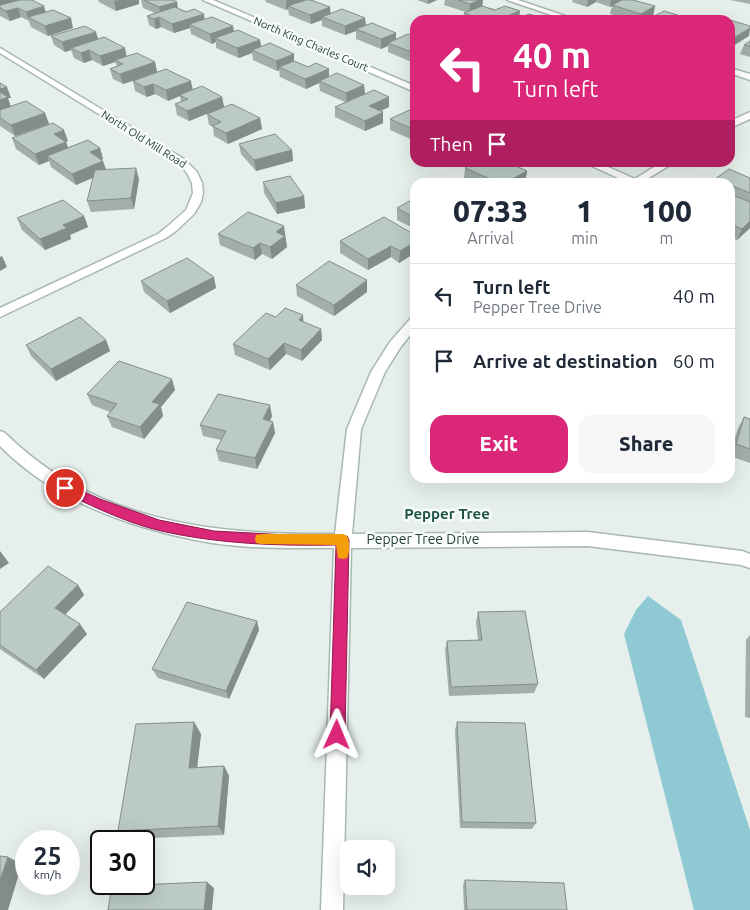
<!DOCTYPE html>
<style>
:root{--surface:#fff;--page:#f6f6f7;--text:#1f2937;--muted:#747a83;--line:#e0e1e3;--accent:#db2777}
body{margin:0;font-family:Ubuntu,sans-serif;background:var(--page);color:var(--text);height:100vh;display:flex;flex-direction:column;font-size:19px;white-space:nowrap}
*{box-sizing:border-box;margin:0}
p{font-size:16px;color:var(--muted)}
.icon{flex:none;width:28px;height:28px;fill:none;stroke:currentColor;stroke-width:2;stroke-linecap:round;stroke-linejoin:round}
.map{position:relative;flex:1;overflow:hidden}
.details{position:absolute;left:410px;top:178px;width:325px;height:305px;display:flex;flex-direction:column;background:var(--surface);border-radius:15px;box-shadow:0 5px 20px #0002}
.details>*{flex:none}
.hud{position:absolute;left:410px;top:15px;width:325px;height:152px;border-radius:15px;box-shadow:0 5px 20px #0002;background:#db2777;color:#fff;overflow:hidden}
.buttons{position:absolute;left:340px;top:840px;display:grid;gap:10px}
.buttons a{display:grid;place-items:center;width:55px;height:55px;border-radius:10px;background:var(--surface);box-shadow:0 5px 20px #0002;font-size:25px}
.speed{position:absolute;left:15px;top:830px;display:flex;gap:10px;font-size:25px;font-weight:700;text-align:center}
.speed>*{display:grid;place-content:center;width:65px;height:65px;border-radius:50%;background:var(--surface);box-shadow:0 5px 20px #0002;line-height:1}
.speed small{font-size:12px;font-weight:400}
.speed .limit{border:2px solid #111;border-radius:8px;background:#fff;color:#111}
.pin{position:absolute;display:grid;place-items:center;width:42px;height:42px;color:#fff;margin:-21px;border:2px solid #fff;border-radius:50%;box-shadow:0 1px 5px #0007}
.me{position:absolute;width:55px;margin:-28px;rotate:1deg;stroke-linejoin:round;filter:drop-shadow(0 0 4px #0008)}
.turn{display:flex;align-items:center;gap:18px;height:105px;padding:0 20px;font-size:22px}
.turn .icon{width:65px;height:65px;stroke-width:2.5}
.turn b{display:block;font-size:35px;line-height:42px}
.then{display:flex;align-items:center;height:48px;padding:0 20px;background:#0003;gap:10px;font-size:19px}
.eta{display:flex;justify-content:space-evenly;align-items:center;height:85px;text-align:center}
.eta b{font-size:30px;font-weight:800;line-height:35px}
.action{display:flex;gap:10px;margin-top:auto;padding:10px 20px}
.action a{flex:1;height:58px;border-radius:15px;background:var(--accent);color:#fff;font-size:20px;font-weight:800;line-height:58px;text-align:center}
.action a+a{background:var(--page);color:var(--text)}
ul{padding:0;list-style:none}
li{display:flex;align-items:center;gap:15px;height:65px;padding:0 20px;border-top:1px solid var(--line)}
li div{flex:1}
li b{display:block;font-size:19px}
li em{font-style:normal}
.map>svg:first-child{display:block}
</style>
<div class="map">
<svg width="750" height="910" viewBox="0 0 750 910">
<rect width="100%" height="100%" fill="#e6efeb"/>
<path fill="#8ec9d4" d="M648 596 681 620 750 830V910H694L624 634 636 610Z"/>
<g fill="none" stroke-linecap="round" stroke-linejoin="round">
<g stroke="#a8b8b2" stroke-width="3">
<path id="minor" d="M203 0H213L415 86V92Z
M507 0H518L577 20H566Z
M0 48 184 159 197 172 202 183 203 193 201 202 194 214 176 231 166 238 0 317V308L158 234 168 226 186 210 193 193 192 183 187 173 178 163 0 53Z
M730 68 750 74V80L730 73Z
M750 112V119L730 128V121Z
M583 162H597L635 179 662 162H675L642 182H627Z
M415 317V329L400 348 385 372 361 429 352 534 588 532 742 551 750 554V568L741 565 588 546 351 548 343 910H321L334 548C294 548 252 549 212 543 136 530 56 503 0 446V431L5 433C96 523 214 535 335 534L347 429 371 372 390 342 411 318Z"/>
</g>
<use href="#minor" fill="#fff" fill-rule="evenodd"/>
</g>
<path fill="#a1aea9" d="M0 0 46 12 73 28 48 36 31 27 29 21 21 17 10 21 0 16Z
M98 0H139V4L116 11 99 2Z
M141 0H173L177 2 178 8 205 19 233 26 234 32 260 40 261 47 294 54V61L308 67 329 69V77L364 85 365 94 389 97V107L381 111 383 123 365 131 335 117V107L345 102 320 91 319 83 306 89 280 77 279 70 277 71 253 60 252 53 239 58 216 48V42L212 44 191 34 190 28 174 33 161 27 156 29 149 25 147 16 155 13 143 8Z
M265 0H311L331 13 365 18 366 26 396 39 415 37V62L414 63 388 52V46L381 49 356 39V31L345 35 322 26V20L311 24 289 15 288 9 286 10 266 2Z
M417 0H437L428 4Z
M445 0H483L482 6 495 10 520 11 519 18 549 20H463L464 13 466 12 444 5Z
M573 0H633L655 6 653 16 644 20H628L610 14 612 6 610 7 596 2 587 7 572 2Z
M730 0H750V4Z
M653 17 694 20H652Z
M51 36 98 39 127 56 155 62 157 72 192 90 222 97 224 107 189 121 177 115 175 104 181 102 180 96 168 101 155 94 147 97 135 91 133 81 123 84 113 79 110 69 117 66 115 62 103 66 92 60 84 63 74 58 71 50 65 52 54 45Z
M750 41V57L740 54 744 45Z
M0 83 11 98H8L11 107 45 113 49 124 15 136 0 126Z
M415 108V141L390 130V119Z
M207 114 260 118 262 129 228 144 214 136 213 127 209 125Z
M12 138 68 141 66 142 68 148H100L103 159 102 160 106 170 139 179 134 209 91 212 87 201 93 177 76 185 51 167 49 161 39 165 16 149Z
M239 144 292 150 293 161 256 171 241 154Z
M475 162H522L521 166 519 167 527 171 525 182H471L464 179 465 168Z
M750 178V228L737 240 730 237V182H714L715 179Z
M263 182 304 196 305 208 277 214 264 193Z
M415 198V229L397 220V208Z
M84 216 88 227 70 235 71 239 45 250 22 230 17 218Z
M218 234 285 236 287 247 272 259 262 254 255 260 220 245Z
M415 235V253L399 263 391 257 368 270 340 253V241Z
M367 280V292L334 316 297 296 296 285Z
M141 281 216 288 170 313 144 292Z
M276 317 304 322 321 329 322 340 302 361 286 354 270 370 235 355 233 344Z
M106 340 110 351 56 381 31 356 26 345Z
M175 390 161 407 163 416 144 439 112 427 107 416 110 412 92 405 87 394Z
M272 416 270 421 273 422 275 433 257 469 219 461 216 450 221 440 203 436 200 425Z
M744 417 750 419V463L730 456V452L738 428Z
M78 585 84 595 65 614 87 634 44 679 0 649V612Z
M478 612 538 684 534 693 449 696 445 650 447 641 478 640 476 622Z
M257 621 259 630 229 699 158 678 152 669Z
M750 635V718L745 717 746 640Z
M194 722 201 734 197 767 224 766 229 776 224 835 127 839 118 831Z
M457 722 536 823 532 829 460 828 455 730Z
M465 880 567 910H464L463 885Z"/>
<path fill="#838d89" d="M0 0H19L0 8Z
M119 0H139V4L116 11 114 1Z
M288 0H306L288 6V9L286 10V1Z
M428 0H437L428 4Z
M479 0H483L482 8 469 13 470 4Z
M588 0H596V2L587 7Z
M611 0H624L610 7Z
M177 2 178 11 161 16 159 7Z
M44 6 47 16 28 17 29 21 26 12Z
M655 6 653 16 644 20H639L641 14Z
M330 7 331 17H322V20L311 24 310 15Z
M18 8 21 17 10 21 6 11Z
M520 11 518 20H497Z
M204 14 205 23 189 24 190 28 174 33 172 24Z
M159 17 161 27 156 29 154 19Z
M71 18 73 28 48 36 45 26Z
M365 18 366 28 356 29V31L345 35V26Z
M233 26 234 35 215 38 216 42 212 44 210 34Z
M750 28 749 36 730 48 731 40Z
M96 32 99 42 71 48V50L65 52 62 42Z
M396 33V42L388 43V46L381 49V39Z
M260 40 262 50H252V53L239 58 237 48Z
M125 48 127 58 115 60V62L103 66 100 56Z
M89 50 92 60 84 63 81 53Z
M294 54V64L279 67V70L277 71 276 61Z
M155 62 157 72 123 84 120 74Z
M329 69V79L319 81V83L306 89 305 79Z
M191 81 193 91 179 95 180 96 168 101 166 90Z
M153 84 155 94 147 97 144 87Z
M364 85 365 95 347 103 346 93Z
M7 87 11 98H8L11 108 0 112V89Z
M222 97 224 107 189 121 187 111Z
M389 97V107L369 116V106Z
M383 112V123L365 131V121Z
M45 113 49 124 15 136 11 125Z
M260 118 262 129 228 144 226 133Z
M64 130 68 141 58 145 54 134Z
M66 142 70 153 47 156 49 161 39 165 35 154Z
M100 148 103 159 93 163 90 152Z
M292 150 293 161 256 171 254 160Z
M103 161 107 172 76 185 72 174Z
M510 162H522L521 166 508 174Z
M136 168 139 179 134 209 131 198Z
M527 171 525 182H507Z
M304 196 305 208 277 214 276 203Z
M84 216 88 227 70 235 71 239 45 250 40 239 63 225Z
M750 221V228L737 240 742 229Z
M284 226 287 247 272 259 270 247 276 232Z
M415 242V253L399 263 400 251Z
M260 243 262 254 255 260 253 248Z
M391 246V257L368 270V259Z
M2 256 7 267 0 271V257Z
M214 277 216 288 170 313 167 301Z
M367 280V292L334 316V305Z
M303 315 304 327 299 320Z
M321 329 322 340 302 361 301 350Z
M106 340 110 351 56 381 51 369Z
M284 343 286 354 270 370 268 359Z
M172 379 175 390 161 407 163 416 144 439 140 427 152 402Z
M270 405 272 416 265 431 263 419Z
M273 422 275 433 257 469 255 458Z
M0 551 9 563 0 569Z
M78 585 84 595 62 618 55 608Z
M257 621 259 630 229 699 226 691Z
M80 624 87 634 44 679 36 670Z
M194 722 201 734 196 778 189 768Z
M224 766 229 776 224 835 218 826Z
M8 857 22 864 8 910H0V880Z
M207 882 214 888 212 910H204Z"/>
<path fill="#bbcac4" stroke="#838d89" d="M20 0H32L44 6 26 12 18 8 6 11 0 8V5Z
M144 0H173L177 2 159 7Z
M306 0H311L330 7 310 15 288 6Z
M458 0H479L470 4Z
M622 0H633L655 6 641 14 612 5Z
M482 6 495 10 505 6 520 11 497 20H484L464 13Z
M175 7 186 12 194 9 204 14 172 24 159 17 154 19 147 16Z
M342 9 365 18 345 26 322 17Z
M53 10 71 18 45 26 28 17Z
M664 11 694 20H664L653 17Z
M529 14 549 20H515Z
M212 17 233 26 210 34 189 24Z
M719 17 729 20H714Z
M730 20 750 26V28L730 40Z
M372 23 396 33 381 39 356 29Z
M85 26 96 32 62 42 51 36Z
M238 30 260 40 237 48 215 38Z
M408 34 415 37 414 53 388 43Z
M104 37 125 48 100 56 89 50 81 53 71 48Z
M750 41V46L744 45Z
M270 43 294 54 276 61 252 50Z
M137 53 155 62 120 74 110 69 123 64 115 60Z
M294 61 308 67 316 63 329 69 305 79 279 67Z
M166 69 191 81 166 90 153 84 144 87 133 81Z
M337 73 364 85 346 93 319 81Z
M0 83 7 87 0 89Z
M202 86 222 97 187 111 175 104 188 99 179 95Z
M374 90 389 97 369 106 383 112 365 121 335 107Z
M0 92 8 97 0 100Z
M26 101 45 113 11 125 0 118V110Z
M232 104 260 118 226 133 212 126 221 122 207 114Z
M414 108H415V130L390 119Z
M53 123 64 130 54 134 66 142 35 154 12 138Z
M275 134 292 150 254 160 239 144Z
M88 140 100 148 90 152 103 161 72 174 47 156Z
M475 162H510L509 163 527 171 507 182H497L465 168Z
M136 168 131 198 87 201 95 170Z
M729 169 750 178V193L730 185V182H724L715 179Z
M290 176 304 196 276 203 263 182Z
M730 194 750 202V221L742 229 730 224Z
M415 198V218L397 208Z
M63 200 84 216 63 225 67 228 40 239 17 218Z
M248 212 284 226 276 232 285 236 270 247 260 243 253 248 218 234Z
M384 217 415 235V242L400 251 391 246 368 259 340 241Z
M187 258 214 277 167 301 141 281Z
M329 261 367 280 334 305 296 285Z
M285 308 303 315 299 320 321 329 301 350 284 343 268 359 233 344 266 313 276 317Z
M80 317 106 340 51 369 26 345Z
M119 361 172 379 152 402 160 404 140 427 107 416 117 404 87 394Z
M218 394 270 405 263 419 273 422 255 458 216 450 226 431 200 425Z
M744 417 750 419V449L736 444Z
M48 566 78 585 55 608 80 624 36 670 0 645V612Z
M187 602 257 621 226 691 152 669Z
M525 611 538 684 451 687 447 641 482 640 478 612Z
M194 722 189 768 224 766 218 826 118 831 136 724Z
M457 722 525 723 536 823 462 822Z
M0 856 8 857 0 880Z
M465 880 564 883 567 910H467Z
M207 882 204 910H108L112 886Z"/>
<path fill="#db2777" stroke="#8e194d" d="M65 483 100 499 159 520 214 531 288 535 347 536 349 540 345 735 343 740 337 742 332 740 330 735 336 545C277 546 219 544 161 531 127 523 91 506 61 491L59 488 61 485Z"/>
<path fill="#f59e0b" d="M261 534H343L347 536C350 542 350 552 347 558L343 559 338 558 336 545 261 544 256 543 255 539 256 535Z"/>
<g text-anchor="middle" stroke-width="5" stroke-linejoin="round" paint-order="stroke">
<g font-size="11" fill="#24423a" stroke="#f7fbf9">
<text transform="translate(311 44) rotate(23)" y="4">North King Charles Court</text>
<text transform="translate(144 139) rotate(32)" y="4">North Old Mill Road</text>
</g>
<g font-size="14" fill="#24423a" stroke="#f7fbf9">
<text x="423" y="544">Pepper Tree Drive</text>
</g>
<g font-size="15" font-weight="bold" fill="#1f5548" stroke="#f7fbf9">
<text x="447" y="519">Pepper Tree</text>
</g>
</g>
</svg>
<div class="buttons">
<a><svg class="icon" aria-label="sound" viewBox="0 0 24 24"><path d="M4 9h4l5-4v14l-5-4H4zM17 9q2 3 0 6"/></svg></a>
</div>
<div class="speed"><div>25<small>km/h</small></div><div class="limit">30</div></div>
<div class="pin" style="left:65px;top:488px;background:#d93025"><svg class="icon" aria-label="arrive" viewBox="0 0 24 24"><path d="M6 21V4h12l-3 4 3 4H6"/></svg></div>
<svg class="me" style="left:337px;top:735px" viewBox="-20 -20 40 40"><path d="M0-17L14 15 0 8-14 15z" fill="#db2777" stroke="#fff" stroke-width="4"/></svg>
<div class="hud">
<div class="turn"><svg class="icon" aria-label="left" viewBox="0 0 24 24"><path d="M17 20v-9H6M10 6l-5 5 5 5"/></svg><div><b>40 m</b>Turn left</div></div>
<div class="then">Then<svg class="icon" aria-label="arrive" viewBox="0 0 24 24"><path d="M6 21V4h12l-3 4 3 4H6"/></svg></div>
</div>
<section class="details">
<div class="eta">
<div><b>07:33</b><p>Arrival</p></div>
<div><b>1</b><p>min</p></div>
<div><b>100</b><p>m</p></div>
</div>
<ul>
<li><svg class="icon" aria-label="left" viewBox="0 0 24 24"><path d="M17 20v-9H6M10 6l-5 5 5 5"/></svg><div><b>Turn left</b><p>Pepper Tree Drive</p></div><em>40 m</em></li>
<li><svg class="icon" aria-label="arrive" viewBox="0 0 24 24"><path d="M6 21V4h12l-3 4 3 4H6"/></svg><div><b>Arrive at destination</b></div><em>60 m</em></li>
</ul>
<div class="action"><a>Exit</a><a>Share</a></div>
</section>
</div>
